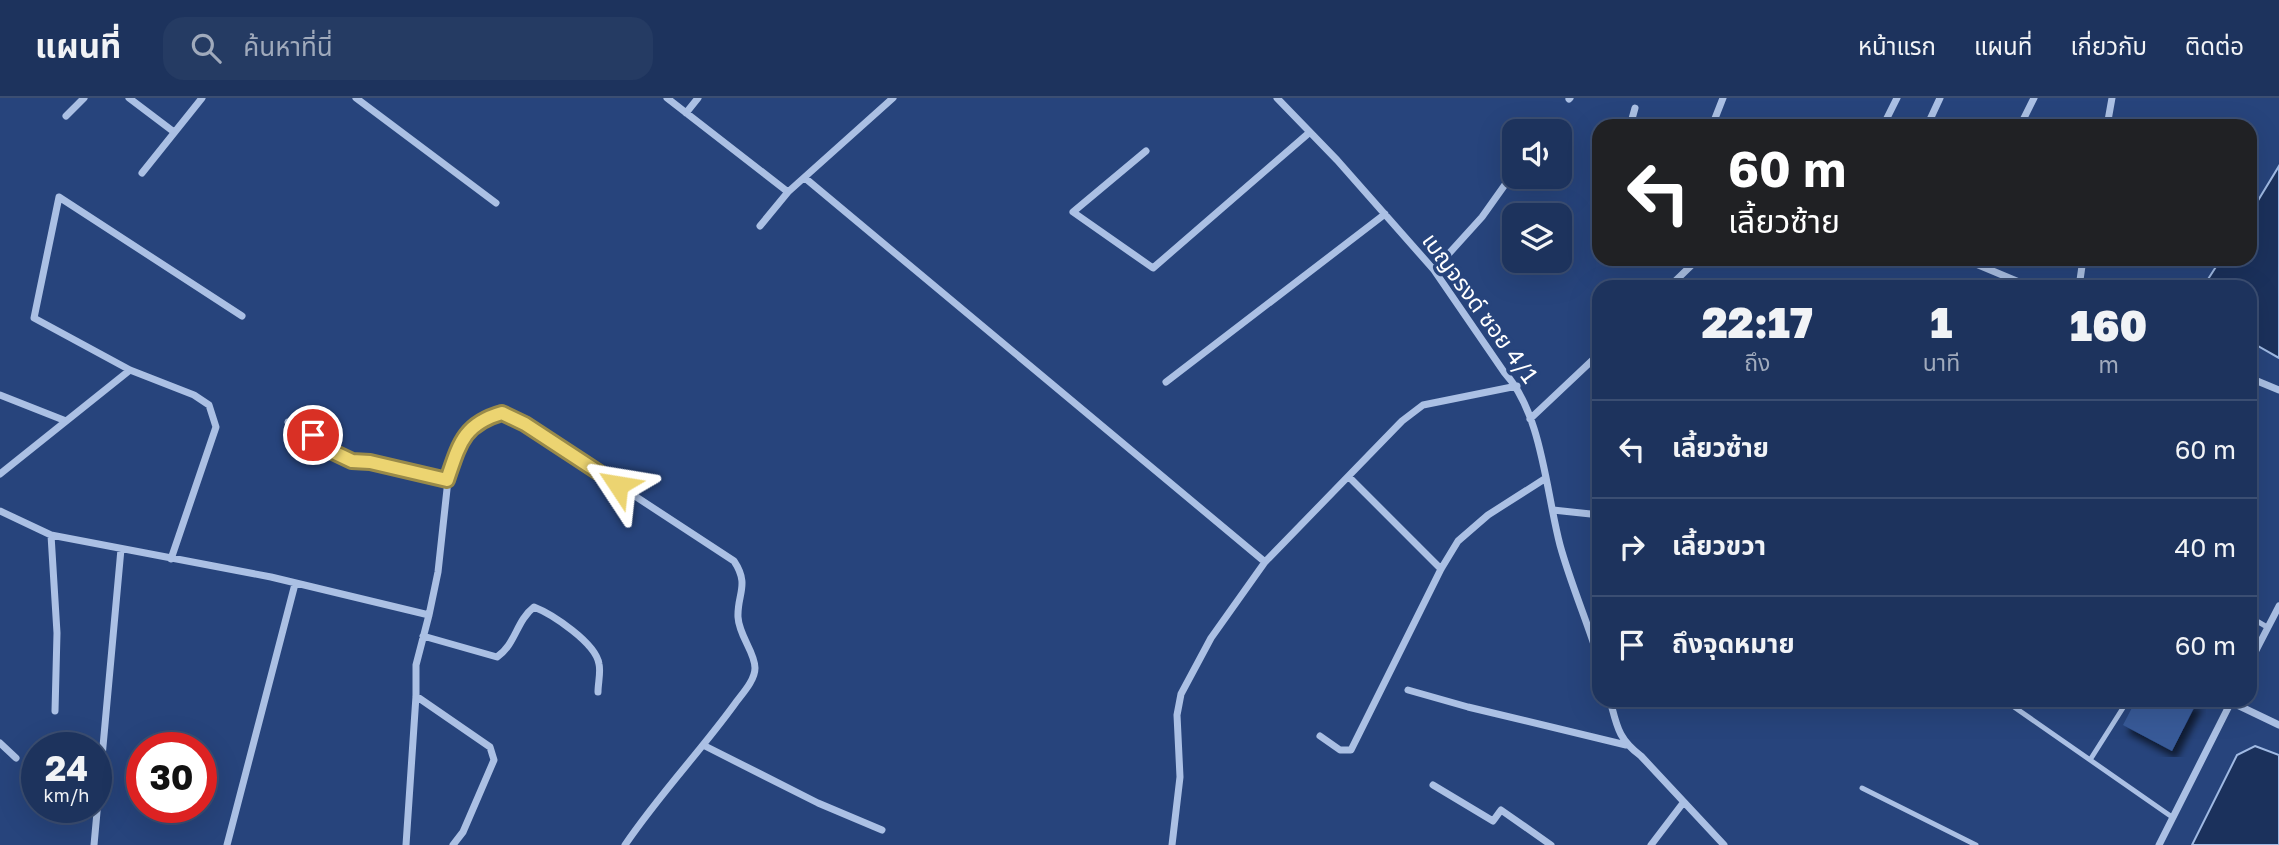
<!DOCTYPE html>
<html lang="th">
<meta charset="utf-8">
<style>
:root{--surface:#1d335d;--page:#253b63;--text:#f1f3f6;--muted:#a0aabc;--line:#3b4e72}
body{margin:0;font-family:"Golos Text","Noto Sans Thai",sans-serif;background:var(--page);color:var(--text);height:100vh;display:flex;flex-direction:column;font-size:26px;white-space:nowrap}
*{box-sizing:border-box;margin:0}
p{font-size:23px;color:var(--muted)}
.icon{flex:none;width:38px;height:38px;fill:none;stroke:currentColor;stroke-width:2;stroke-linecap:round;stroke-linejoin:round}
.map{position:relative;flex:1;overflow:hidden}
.drawer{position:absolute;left:1592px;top:182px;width:665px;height:427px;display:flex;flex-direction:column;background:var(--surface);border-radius:21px;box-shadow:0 7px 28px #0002,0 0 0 2px var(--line)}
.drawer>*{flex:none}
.banner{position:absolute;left:1592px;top:21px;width:665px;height:147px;border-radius:21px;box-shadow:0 7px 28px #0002,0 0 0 2px var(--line);background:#202124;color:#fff;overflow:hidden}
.controls{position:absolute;left:1502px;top:21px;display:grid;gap:14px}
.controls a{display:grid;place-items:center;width:70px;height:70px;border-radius:14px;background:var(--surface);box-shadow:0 7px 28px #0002,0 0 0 2px var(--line);font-size:35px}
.speed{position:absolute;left:21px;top:634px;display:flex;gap:14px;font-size:35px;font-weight:700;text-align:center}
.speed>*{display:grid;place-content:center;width:91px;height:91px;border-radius:50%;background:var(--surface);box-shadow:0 7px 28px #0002,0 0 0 2px var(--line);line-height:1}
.speed small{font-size:18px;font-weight:400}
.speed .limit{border:10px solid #d22;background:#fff;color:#111}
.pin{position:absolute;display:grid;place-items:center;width:60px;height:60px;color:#fff;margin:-30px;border:4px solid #fff;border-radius:50%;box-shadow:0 2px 7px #0007}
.me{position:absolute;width:77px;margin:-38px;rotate:303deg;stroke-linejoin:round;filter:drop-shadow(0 0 5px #0008)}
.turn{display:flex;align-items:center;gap:24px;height:147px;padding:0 21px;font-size:32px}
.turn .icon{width:91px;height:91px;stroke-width:2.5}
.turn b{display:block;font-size:49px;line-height:60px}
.eta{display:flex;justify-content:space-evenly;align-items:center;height:119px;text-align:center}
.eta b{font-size:42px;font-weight:800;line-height:49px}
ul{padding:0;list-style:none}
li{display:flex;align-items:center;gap:21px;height:98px;padding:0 21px;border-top:2px solid var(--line)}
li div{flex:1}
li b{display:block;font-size:26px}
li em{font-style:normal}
header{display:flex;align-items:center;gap:42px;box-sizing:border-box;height:98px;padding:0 35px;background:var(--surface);border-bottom:2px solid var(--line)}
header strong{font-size:33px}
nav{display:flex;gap:38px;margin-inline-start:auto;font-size:24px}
.search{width:490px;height:63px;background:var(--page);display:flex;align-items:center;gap:18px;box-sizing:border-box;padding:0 24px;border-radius:21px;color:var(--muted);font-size:26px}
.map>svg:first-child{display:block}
</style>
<header>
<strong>แผนที่</strong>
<div class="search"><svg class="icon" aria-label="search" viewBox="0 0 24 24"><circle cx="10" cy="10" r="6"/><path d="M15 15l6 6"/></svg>ค้นหาที่นี่</div>
<nav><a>หน้าแรก</a><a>แผนที่</a><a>เกี่ยวกับ</a><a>ติดต่อ</a></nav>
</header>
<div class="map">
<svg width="2279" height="747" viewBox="0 0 2279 747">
<defs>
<filter id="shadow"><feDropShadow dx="4.5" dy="8" stdDeviation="3.5" flood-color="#0009"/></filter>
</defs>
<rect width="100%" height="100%" fill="#27447c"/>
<path fill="#1b315c" stroke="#a0bae4" stroke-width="2" d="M2279 68V260L2251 244 2250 189H2203L2221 161H2250L2251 114Z
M2255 648 2279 657V747H2192L2237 657Z"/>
<path fill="#375a98" filter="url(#shadow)" d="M2136 602H2198L2172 653 2123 627Z"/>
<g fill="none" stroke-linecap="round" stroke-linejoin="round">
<path stroke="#abc0e4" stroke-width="5" d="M2250 519 2267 529
M1875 602H1877
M2004 602 2172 719
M2090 662 2128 602
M1862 690 1976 747"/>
<path stroke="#abc0e4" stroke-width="7" d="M129 0 174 34
M356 0 496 105
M667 0 788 94
M1277 0 1337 62 1434 172 1504 274C1542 315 1546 394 1560 447 1571 487 1588 525 1600 565
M1569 1 1570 0
M686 15 698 0
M66 18 84 0
M1630 28 1635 10
M1712 28 1723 0
M1883 28 1897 0
M1927 28 1940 0
M2020 28 2034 0
M2107 28 2112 0
M1146 53 1073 114 1153 170 1310 34
M142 75 202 0
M805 80 1265 464
M760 128 788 94 893 0
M1964 161 2031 189
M1434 172 1482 119 1514 74
M1669 189 1698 161
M2079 189 2083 161
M2250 280 2279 292
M1166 284 1385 116
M0 297 66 323
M1530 321 1600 255
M288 324 305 330 331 353 352 363 370 364 448 382
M0 376 130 272
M1349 379 1441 471
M1553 412 1600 417
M0 413 51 437 271 479 429 517 416 567V598L406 747
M51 437 57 535 55 613
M171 461 216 329 209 307 194 297 130 272 34 220 59 99 242 218
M429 517 438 474 448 382 461 340 484 320 502 315 525 326 734 463C750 487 737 496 738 519 739 538 755 554 755 570 755 583 741 597 734 607 699 655 658 698 625 747
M423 538 497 559C516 546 516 523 534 509 552 516 596 545 599 566 601 574 598 585 598 594
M2250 564 2279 508
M1408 592 1468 609 1626 647
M416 598 490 649 494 662 463 734 453 747
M1610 602C1617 628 1618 641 1641 658L1724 747
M2231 604 2279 627
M1320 638 1340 652H1351L1441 471 1458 443 1488 417 1546 380
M0 645 16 660
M705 648 818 705 882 732
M1433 687 1493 723 1501 712 1551 747
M94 747 121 451
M227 747 295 486
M1172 747 1180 679 1177 617 1181 596 1211 540 1265 464 1402 323 1423 307 1517 288
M1651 747 1683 705
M2159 747 2232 602"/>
</g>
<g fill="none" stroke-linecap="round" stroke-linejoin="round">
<g stroke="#998a49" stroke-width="18">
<path id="route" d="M313 337 331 353 352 363 370 364 447 382C459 347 463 326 502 315L525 326 618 387"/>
</g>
<use href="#route" stroke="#ecd471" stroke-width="12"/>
</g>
<g text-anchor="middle" stroke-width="7" stroke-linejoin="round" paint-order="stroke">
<g font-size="23" fill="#fff" stroke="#27447c">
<text transform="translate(1480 210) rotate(54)" y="8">เบญจรงด์ ซอย 4/1</text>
</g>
</g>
</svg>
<div class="controls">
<a><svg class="icon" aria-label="sound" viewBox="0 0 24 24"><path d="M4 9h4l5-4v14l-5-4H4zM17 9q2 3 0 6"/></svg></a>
<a><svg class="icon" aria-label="layers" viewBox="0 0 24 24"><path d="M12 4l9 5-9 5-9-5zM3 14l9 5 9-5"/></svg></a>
</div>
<div class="speed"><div>24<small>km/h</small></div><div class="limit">30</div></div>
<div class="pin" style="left:313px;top:337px;background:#d93025"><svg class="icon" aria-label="arrive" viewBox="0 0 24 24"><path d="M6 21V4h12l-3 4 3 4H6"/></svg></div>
<svg class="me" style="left:618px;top:387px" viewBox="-20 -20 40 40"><path d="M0-17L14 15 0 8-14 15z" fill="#ecd471" stroke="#fff" stroke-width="4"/></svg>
<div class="banner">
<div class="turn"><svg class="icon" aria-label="left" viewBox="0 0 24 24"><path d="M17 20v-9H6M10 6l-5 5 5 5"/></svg><div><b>60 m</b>เลี้ยวซ้าย</div></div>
</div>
<section class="drawer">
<div class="eta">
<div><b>22:17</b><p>ถึง</p></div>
<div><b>1</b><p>นาที</p></div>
<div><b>160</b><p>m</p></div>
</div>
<ul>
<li><svg class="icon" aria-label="left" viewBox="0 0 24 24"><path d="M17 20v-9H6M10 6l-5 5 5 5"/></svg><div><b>เลี้ยวซ้าย</b></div><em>60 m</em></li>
<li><svg class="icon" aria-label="right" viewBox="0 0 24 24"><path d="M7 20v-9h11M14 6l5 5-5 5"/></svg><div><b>เลี้ยวขวา</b></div><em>40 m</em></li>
<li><svg class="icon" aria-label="arrive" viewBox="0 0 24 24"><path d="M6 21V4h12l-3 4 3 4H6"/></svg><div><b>ถึงจุดหมาย</b></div><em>60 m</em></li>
</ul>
</section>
</div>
